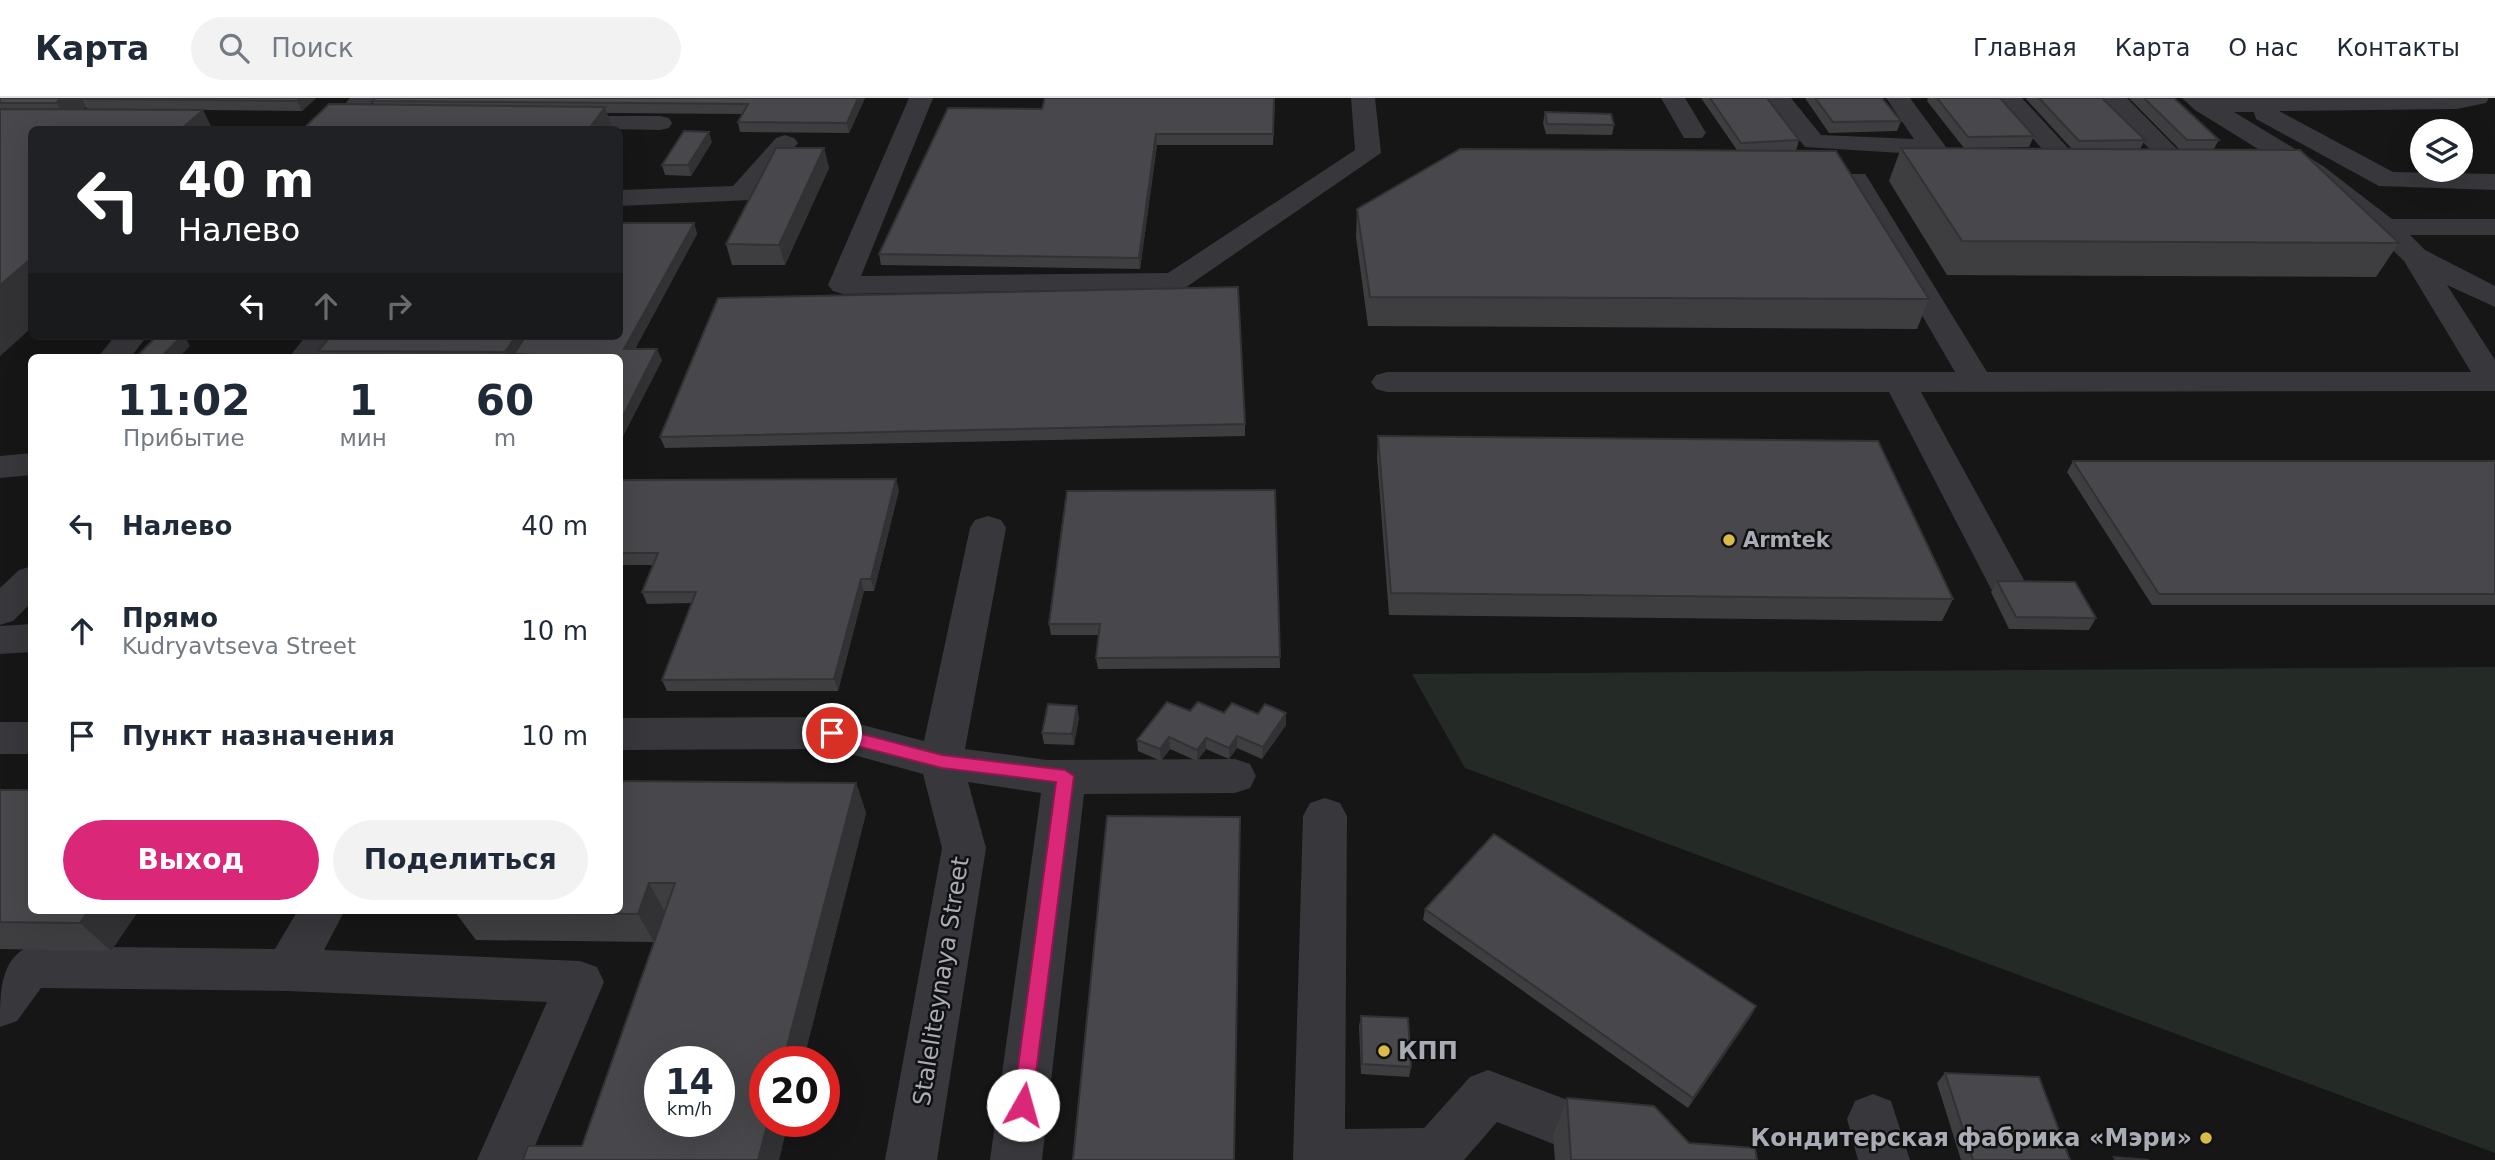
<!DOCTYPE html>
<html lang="ru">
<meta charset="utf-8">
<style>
:root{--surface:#fff;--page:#f2f2f3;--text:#1f2937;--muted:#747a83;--line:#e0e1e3;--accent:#db2777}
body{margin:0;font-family:"DejaVu Sans",sans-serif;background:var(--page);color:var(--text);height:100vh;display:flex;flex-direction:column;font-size:26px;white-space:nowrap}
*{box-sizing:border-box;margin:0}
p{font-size:23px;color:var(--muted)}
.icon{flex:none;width:38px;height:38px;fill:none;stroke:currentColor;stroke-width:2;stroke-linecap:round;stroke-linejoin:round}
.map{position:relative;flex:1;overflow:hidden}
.drawer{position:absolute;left:28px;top:256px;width:595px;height:560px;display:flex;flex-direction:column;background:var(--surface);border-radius:10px;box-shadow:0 7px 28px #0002}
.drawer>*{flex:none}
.guide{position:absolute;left:28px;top:28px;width:595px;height:214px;border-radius:10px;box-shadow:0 7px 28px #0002;background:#202124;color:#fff;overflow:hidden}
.tools{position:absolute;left:2410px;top:21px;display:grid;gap:14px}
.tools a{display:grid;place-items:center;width:63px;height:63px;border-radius:50%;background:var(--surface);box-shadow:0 7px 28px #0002;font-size:35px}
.speed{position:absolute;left:644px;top:948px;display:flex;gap:14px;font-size:35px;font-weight:700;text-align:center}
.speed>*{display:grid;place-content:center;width:91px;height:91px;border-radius:50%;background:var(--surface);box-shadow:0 7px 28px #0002;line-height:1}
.speed small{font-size:18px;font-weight:400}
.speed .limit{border:10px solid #d22;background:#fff;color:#111}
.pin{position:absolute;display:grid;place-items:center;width:60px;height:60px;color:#fff;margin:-30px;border:4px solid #fff;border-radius:50%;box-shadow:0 2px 7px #0007}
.me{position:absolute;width:77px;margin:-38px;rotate:7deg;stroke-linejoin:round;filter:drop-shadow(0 0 5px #0008)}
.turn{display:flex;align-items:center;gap:24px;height:147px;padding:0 35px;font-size:32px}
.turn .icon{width:91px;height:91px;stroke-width:2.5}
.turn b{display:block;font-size:49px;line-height:60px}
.lanes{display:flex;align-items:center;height:66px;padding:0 35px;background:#0003;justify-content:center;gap:35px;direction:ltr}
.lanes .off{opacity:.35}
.eta{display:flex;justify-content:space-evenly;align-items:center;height:119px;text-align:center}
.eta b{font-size:42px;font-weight:700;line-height:49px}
.action{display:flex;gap:14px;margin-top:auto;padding:14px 35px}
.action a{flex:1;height:80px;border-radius:42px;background:var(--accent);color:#fff;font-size:28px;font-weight:700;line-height:80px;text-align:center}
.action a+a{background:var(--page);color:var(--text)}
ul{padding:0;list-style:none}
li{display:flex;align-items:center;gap:21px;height:105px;padding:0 35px}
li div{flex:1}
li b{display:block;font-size:26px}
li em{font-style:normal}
header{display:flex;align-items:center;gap:42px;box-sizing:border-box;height:98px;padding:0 35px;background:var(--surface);border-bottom:2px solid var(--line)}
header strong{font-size:33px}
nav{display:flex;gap:38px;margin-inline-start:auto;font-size:24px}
.search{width:490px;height:63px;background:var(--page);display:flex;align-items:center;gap:18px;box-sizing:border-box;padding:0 24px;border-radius:38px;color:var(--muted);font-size:26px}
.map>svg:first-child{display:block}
</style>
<header>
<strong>Карта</strong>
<div class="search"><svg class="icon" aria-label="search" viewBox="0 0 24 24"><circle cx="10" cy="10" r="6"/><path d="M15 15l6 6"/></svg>Поиск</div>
<nav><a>Главная</a><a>Карта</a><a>О нас</a><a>Контакты</a></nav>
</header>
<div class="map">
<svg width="2495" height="1062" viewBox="0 0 2495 1062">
<rect width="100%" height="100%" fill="#161617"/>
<path fill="#242b26" d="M2495 569V1055L1465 670 1412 576Z"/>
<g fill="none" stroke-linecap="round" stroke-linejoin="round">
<path fill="#37373c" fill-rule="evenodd" d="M350 0H376L362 17 379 19 382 24 379 29H332L329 24Z
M909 0H933L861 178 1168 175 1355 52 1351 0H1375L1381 55 1185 190 843 196 833 193 828 187Z
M1661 0H1685L1706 35 1702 40H1684Z
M1766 0H1791L1821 37 1914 41 1886 0H1910L1946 49 1942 54 1933 57 1805 49Z
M1997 0H2022L2069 51 2073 56 2069 61H2051Z
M2101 0H2127L2177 51 2181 56 2177 61H2159Z
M2182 0H2489L2486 5 2457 11 2279 13 2393 74 2495 76V92L2379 88 2256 21 2254 14H2234L2323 68 2392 121H2495V137H2410L2425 152 2495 188V209L2447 187 2495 262V293L1921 294 2029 491 2023 500 2010 504 1997 500 1991 491 1889 294H1387L1376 291 1371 284 1376 277 1387 274H1955L1843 82 1847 76H1865L1869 82 1987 274H2471L2404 163 2375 135 2305 80 2195 12Z
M559 18H660L669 20 672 25 669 30 660 32 550 30 547 25 550 20Z
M785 37 794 40 798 45 750 102 620 108V92L733 88 776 40Z
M115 238H147L131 259H98Z
M306 238H337L321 259H289Z
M32 355V377L0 380V358Z
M988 418 1001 422 1006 430 965 651 1047 662 1235 661 1250 666 1256 678 1250 690 1235 695 1084 696 1042 1062H990L1041 695 968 684 986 750 937 1062H885L942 750 923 676 832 651 620 652V620L832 619 924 643 970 430 975 422Z
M32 468V504L13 523 0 527V490L19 472Z
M32 526V554L0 556V528Z
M0 624H32V656H0Z
M1325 700 1340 705 1347 718 1345 1031 1424 1030 1470 979 1488 972 1610 1018 1618 1036 1610 1054 1592 1061 1497 1024 1464 1062H1293L1303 718 1310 705Z
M298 812H345L324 852 580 863 597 869 604 884 529 1062H477L547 904 288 893 41 890 17 923 0 929C0 893 0 862 29 848L275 851Z
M1873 996 1891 1003 1910 1062H1858L1847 1021 1855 1003Z"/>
</g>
<path fill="#3e3e41" d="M0 0H316L302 13 88 11 86 9 83 12 32 32V229L0 258Z
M865 0 849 35 740 34 738 24 742 16 607 15 374 7 372 3Z
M1275 0 1273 47H1157L1140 171 881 167 879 156 1042 11Z
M1701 0H1767L1799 42 1796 53 1929 201 1917 231 1368 228 1356 139 1357 111 1737 52Z
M1805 0H1882L1901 23 1897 33 1829 35Z
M1928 0H2000L2034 38 2029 49 1964 50 1927 3Z
M2027 0H2102L2145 42 2140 51 2180 52 2129 0H2174L2219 42 2213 52 2399 145 2376 179 1947 177 1889 83 1901 50 2072 51 2026 1Z
M1545 14 1614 27 1612 37 1546 36 1543 25Z
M712 44 691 78 665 77 662 67Z
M824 50 829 70 785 167H732L726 146Z
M694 125 697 136 635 251 662 262 620 344V259H515V258L514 259H322L318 253Z
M1245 326V338L665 350 660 339Z
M1378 338 1953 501 1942 523 1389 517 1377 359Z
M2073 363H2495V507H2152L2067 374Z
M620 382 899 392 874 493H864L838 593H667L662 582 692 505 647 506 642 494 653 467H620Z
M1275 392 1280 570 1098 571 1096 560 1099 537H1051L1049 526Z
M1997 483 2096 520 2089 532 2009 531 1991 494Z
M1190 613 1224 615H1286V627L1262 661 1237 650 1229 661 1206 651 1197 663 1170 651 1161 663 1138 653 1137 642Z
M1079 619 1074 647 1044 646 1042 635Z
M620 683 856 685 866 715 803 964H765L788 1024 779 1062H523L582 1048 654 844 476 842 455 814Z
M0 692 139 812 111 853 0 851Z
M1425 811 1756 908 1751 918 1688 1010 1423 822Z
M1361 918 1411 969 1409 979 1361 976 1359 928Z
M1945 975 2070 1062H1961L1937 985Z
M1567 1000 1689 1045 1757 1062H1555L1553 1037Z"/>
<path fill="#323235" d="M61 0H97L82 1 86 9 68 24 56 5Z
M300 0H316L302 13 297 3Z
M858 0H865L849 35 847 25Z
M605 9 613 32H588Z
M203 12 213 32H180Z
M709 34 712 44 691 78 688 67Z
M1156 36 1157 47 1140 171 1139 160Z
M824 50 829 70 785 167 779 147Z
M694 125 697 136 629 262 624 251Z
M32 160V229L0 258V187Z
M182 238H184L190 248 179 259H161Z
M516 238H528L514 256V259H507L505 254Z
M657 251 662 262 620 344V324Z
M896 381 899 392 874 493 871 481Z
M861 481 864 493 838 593 834 581Z
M1077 608 1079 619 1074 647 1072 636Z
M1286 615V627L1262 661 1263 649Z
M1237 638V650L1229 661V650Z
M1169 639 1170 651 1161 663 1160 651Z
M1206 640V651L1197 663V652Z
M856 685 866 715 803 964H783Z
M649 785 665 814 654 844 638 816Z
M89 812H139L111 853 80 825Z
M1756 908 1751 918 1688 1010 1693 1000Z
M768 1024H788L779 1062H758Z"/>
<path fill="#48484c" stroke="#323235" stroke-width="2" fill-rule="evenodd" d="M0 0H61L56 5H0Z
M83 0H300L297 3 82 1Z
M376 0H858L847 25 738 24 748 6 372 3Z
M1045 0H1274L1273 36H1156L1139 160 879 156 948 10 1042 11Z
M1710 0H1767L1799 42 1741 45Z
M1815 0H1882L1901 23 1833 24Z
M1937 0H2000L2034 38 1968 39Z
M2039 0H2102L2145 42 2079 43Z
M2144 0H2174L2219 42H2187Z
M329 6 605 9 588 32H302Z
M0 11 203 12 180 32H32V160L0 187Z
M1545 14 1611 16 1614 27 1547 26Z
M684 33 709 34 688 67H662Z
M776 50H824L779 147 726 146Z
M1901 50 2300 52 2399 145 1962 143Z
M1460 51 1836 53 1929 201 1370 199 1357 111Z
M620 125H694L624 251H657L620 324V259H530L531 257 514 256 526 238H620Z
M1238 189 1245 326 660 339 718 200Z
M157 238H182L161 259H136Z
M331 238H516L505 254 318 253Z
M1378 338 1878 343 1953 501 1391 495Z
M2073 363H2495V496H2159Z
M896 381 871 481H861L834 581 662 582 696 494H642L658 455H620V382Z
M1275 392 1280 559 1096 560 1100 526H1049L1067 393Z
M1997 483 2075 484 2096 520 2016 519Z
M1167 604 1190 613 1198 604 1224 615 1232 605 1258 616 1265 606 1286 615 1263 649 1237 638 1229 650 1206 640 1197 652 1169 639 1160 651 1137 642Z
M1048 606 1077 608 1072 636 1042 635Z
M620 683 856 685 783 964H765V1024H768L758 1062H523L528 1048H582L675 785H649L638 816 455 814 456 812H620ZM660 964H719V1024H660Z
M0 692H32V812H89L80 825 0 824Z
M1107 718 1240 719 1234 1062H1073Z
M1494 736 1756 908 1693 1000 1425 811Z
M1361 918 1408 920 1411 969 1362 966Z
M1945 975 2039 979 2070 1062H1973Z
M1567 1000 1654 1008 1689 1045 1755 1050 1757 1062H1571Z
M2114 1059 2149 1062H2115Z"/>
<path fill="#db2777" stroke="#8e194d" stroke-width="2" d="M832 628 942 657 1065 672 1074 678 1031 1014 1023 1017 1016 1014 1013 1007 1056 684 942 670 826 640 823 635Z"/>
<g fill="#dabb4a" stroke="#111112" stroke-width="2.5">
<circle cx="1729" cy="442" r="7"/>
<circle cx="1384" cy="953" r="7"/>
<circle cx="2206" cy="1040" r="7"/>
</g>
<g text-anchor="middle" stroke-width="5" stroke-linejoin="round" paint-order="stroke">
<g font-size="21" font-weight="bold" fill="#a9acb5" stroke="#111112" text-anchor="start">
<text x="1743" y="449">Armtek</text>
</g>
<g font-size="24" fill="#a9acb5" stroke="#111112">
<text transform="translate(941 883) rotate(-81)" y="8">Staleliteynaya Street</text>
</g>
<g font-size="24" font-weight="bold" fill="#a9acb5" stroke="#111112" text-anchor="start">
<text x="1398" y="961">КПП</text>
<text x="2192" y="1048" text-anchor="end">Кондитерская фабрика «Мэри»</text>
</g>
</g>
</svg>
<div class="tools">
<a><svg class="icon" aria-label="layers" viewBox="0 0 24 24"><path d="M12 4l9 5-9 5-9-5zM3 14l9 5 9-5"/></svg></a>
</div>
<div class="speed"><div>14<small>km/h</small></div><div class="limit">20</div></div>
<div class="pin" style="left:832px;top:635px;background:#d93025"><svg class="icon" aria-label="arrive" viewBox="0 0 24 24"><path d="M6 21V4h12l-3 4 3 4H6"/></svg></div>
<svg class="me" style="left:1023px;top:1007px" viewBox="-20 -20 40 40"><circle r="19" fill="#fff"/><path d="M0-13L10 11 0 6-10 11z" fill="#db2777"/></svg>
<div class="guide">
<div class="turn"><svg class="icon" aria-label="left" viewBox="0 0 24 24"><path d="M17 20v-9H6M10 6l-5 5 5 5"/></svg><div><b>40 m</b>Налево</div></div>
<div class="lanes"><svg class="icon" aria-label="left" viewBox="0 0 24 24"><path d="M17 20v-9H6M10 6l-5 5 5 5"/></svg><svg class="icon off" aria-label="ahead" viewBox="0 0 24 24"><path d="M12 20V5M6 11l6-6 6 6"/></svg><svg class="icon off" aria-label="right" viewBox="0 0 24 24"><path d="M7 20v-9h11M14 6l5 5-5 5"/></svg></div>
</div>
<section class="drawer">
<div class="eta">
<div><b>11:02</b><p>Прибытие</p></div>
<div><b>1</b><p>мин</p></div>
<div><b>60</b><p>m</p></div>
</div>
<ul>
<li><svg class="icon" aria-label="left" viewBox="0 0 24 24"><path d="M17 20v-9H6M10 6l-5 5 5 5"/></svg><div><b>Налево</b></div><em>40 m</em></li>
<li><svg class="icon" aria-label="ahead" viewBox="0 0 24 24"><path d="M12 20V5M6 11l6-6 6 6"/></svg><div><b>Прямо</b><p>Kudryavtseva Street</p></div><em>10 m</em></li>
<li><svg class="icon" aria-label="arrive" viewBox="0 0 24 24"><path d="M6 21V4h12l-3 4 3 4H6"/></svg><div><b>Пункт назначения</b></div><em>10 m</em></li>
</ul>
<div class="action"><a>Выход</a><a>Поделиться</a></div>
</section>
</div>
